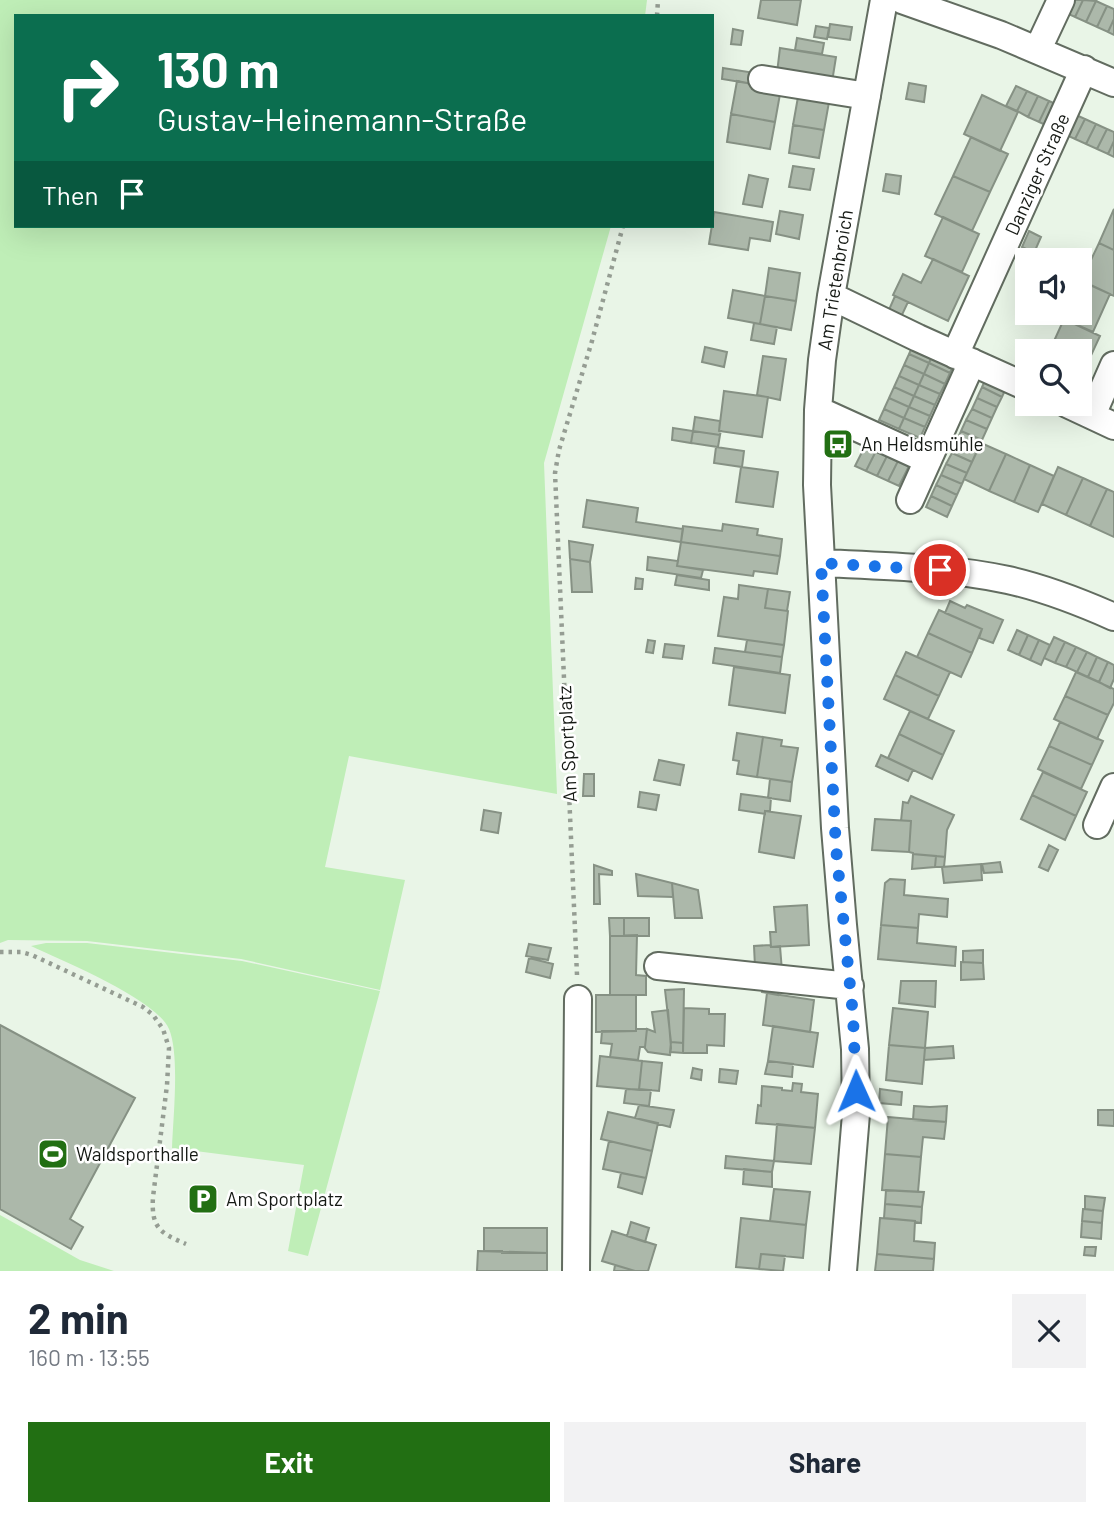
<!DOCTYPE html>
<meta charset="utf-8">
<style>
:root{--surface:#fff;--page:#f2f2f3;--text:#1f2937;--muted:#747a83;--accent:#226f13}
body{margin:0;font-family:Barlow,sans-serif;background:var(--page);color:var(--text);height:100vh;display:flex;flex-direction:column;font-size:26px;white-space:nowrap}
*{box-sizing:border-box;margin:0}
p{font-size:23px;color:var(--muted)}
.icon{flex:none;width:38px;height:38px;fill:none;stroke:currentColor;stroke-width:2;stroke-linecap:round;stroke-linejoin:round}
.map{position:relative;height:1271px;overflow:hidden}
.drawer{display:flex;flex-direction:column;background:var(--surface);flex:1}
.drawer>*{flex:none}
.top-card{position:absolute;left:14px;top:14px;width:700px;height:214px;border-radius:0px;box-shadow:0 7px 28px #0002;background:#0b6e4f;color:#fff;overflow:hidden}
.tools{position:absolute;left:1015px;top:248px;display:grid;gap:14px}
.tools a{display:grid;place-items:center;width:77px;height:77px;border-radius:0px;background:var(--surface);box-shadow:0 7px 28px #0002;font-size:35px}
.pin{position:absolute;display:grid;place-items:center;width:60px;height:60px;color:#fff;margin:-30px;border:4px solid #fff;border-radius:50%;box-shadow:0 2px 7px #0007}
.me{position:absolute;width:77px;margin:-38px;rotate:359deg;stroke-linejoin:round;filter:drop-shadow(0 0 5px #0008)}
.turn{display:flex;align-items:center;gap:24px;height:147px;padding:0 28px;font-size:32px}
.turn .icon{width:91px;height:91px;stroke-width:2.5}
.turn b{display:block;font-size:49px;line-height:60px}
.then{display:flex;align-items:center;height:66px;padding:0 28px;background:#0003;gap:14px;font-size:26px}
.round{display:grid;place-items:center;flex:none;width:74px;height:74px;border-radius:0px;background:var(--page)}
.overview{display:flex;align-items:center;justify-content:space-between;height:119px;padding:0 28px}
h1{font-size:42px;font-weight:700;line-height:52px}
.cta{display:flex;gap:14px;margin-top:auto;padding:14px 28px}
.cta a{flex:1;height:80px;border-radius:0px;background:var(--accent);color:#fff;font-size:28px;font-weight:700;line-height:80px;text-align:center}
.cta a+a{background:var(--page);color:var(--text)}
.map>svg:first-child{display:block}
</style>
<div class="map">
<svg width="1114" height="1271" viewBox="0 0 1114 1271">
<rect width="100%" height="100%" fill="#e9f5e7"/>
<path fill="#bfeeb7" d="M0 0H647L645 16H16V226H611L544 463 557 794 349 756 325 867 405 880 380 990 241 959 87 941 8 940 0 943Z
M46 943H87L242 961 380 991 308 1256 288 1251 304 1165 172 1148C173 1118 180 1055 169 1029 156 999 63 961 31 946Z
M0 1215 80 1260 114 1271H0Z"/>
<path fill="#acb8aa" stroke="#869184" stroke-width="2" d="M761 0H801L797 25 758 18Z
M1070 0H1083L1075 17 1064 12Z
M1083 0 1096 1 1086 22 1075 17Z
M1096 1 1107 6 1097 27 1086 22Z
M1107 6 1114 9V19L1108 32 1097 27Z
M1114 19V35L1108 32Z
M830 24 852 27 850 40 828 37Z
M816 26 829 28 827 39 814 37Z
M733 29 743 31 741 45 731 44Z
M797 38 824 43 822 54 795 50Z
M780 48 836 57 832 82 777 73Z
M723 68 755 73 753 84 722 79Z
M737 81 753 84 752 89 780 94 775 122 731 114Z
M909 83 926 86 924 102 906 99Z
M1016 86 1027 91 1017 111 1006 106Z
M1027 91 1038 96 1028 117 1017 111Z
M982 95 1018 112 1000 151 964 134Z
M1038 96 1049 101 1039 122 1028 117Z
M798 97 829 102 824 130 793 125Z
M1049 101 1060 106 1050 127 1039 122Z
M731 114 775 122 770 149 727 142Z
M1074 114 1085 119 1075 139 1064 134Z
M1085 119 1096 124 1086 144 1075 139Z
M1096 124 1107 129 1097 149 1086 144Z
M793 125 824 130 819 158 789 153Z
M1107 129 1114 132V141L1108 154 1097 149Z
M971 137 1008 154 990 192 953 176Z
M1114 141V157L1108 154Z
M793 166 814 169 810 190 789 187Z
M886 174 901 176 899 194 883 191Z
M749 175 768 179 762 207 743 204Z
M953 176 990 192 972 231 935 214Z
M1114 209V250L1099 243Z
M780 211 803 215 799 239 776 234Z
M714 212 773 222 770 241 750 238 748 250 709 244Z
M943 217 979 234 962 272 925 256Z
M1029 231 1041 237 1034 253 1022 247Z
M1099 243 1114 250V296L1081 281Z
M933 259 969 276 948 321 893 295 903 274 921 283Z
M769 268 800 273 796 301 765 296Z
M1080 280 1110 294 1093 332 1057 316H1061L1062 313H1080Z
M733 290 765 296 760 324 728 318Z
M765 296 796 301 791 330 760 324Z
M895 296 908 302 901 317 888 312Z
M1064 319 1100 336 1082 375 1080 374V352H1049Z
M754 323 777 327 774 344 751 340Z
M914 343 934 352 929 363 909 354Z
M705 347 727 352 724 367 702 362Z
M934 352 955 362 950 373 929 363Z
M909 354 929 363 924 374 904 365Z
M763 356 786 359 780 400 757 395Z
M929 363 950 373 945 384 924 374Z
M904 365 924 374 919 385 899 376Z
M924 374 945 384 940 394 919 385Z
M899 376 919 385 914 396 894 387Z
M987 376 1007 386 1002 397 982 387Z
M919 385 940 394 935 405 914 396Z
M894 387 914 396 909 407 889 398Z
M982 387 1002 397 997 407 977 398Z
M724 391 768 397 762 437 719 431Z
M914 396 935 405 930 416 909 407Z
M889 398 909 407 904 418 884 409Z
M977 398 997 407 992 418 972 409Z
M909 407 930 416 925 427 904 418Z
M884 409 904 418 899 429 879 420Z
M972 409 992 418 987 429 966 420Z
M695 417 720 421 719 431H721L720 435 693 431Z
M904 418 925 427 920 438 899 429Z
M966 420 987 429 982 440 961 431Z
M673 428 693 431 691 443 672 440Z
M693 431 720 435 718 447 691 443Z
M961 431 982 440 977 451 956 442Z
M956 442 977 451 972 462 952 453Z
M981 443 1006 454 989 491 964 479Z
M865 446 876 451 866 471 855 466Z
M716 447 744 451 742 467 714 463Z
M876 451 887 456 877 476 866 471Z
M952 453 972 462 967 473 946 464Z
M1006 454 1030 465 1014 502 989 491Z
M887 456 898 461 888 481 877 476Z
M898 461 909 466 899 486 888 481Z
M946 464 967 473 962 484 941 475Z
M1030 465 1054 476 1038 512 1014 502Z
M741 467 778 472 773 507 736 502Z
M1058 467 1083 478 1066 515 1042 504Z
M941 475 962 484 957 495 936 485Z
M1083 478 1107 489 1090 526 1066 515Z
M936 485 957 495 952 506 931 496Z
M1107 489 1114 492V537L1090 526Z
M931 496 952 506 947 517 926 507Z
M587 500 638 508 636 522 683 529 681 542 583 527Z
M723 524 758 529 757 535 782 539 780 556 681 542 683 526 722 531Z
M569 541 593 545 590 562 570 559Z
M681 542 780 556 777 574 754 571 753 576 677 566Z
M648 557 678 561 677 566 703 570 701 578 647 570Z
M570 559 590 562 592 592H572Z
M677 575 709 580V590L675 585Z
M636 578 643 579 642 589H635Z
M739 585 768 589 765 608 788 611 784 645 718 636 724 597 738 599Z
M768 589 790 592 787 611 765 608Z
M950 601 965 608 967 605 1003 620 993 643 979 638 982 629 945 613Z
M939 610 982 629 972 653 928 633Z
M1017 630 1028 635 1019 655 1008 650Z
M928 633 972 653 961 677 917 657Z
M1028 635 1039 640 1030 660 1019 655Z
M1054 637 1065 642 1055 663 1044 658Z
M648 640 655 641 653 653 646 652Z
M747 640 784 645 782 657 745 652Z
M1039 640 1050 645 1041 665 1030 660Z
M1065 642 1076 647 1066 667 1055 663Z
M665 644 684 646 682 659 663 657Z
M1076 647 1087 652 1077 672 1066 667Z
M715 648 782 657 780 673 713 663Z
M906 652 950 672 939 696 895 675Z
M1087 652 1097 657 1088 677 1077 672Z
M1097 657 1108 662 1099 682 1088 677Z
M1108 662 1114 665V679L1110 688 1099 682Z
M734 667 790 675 785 713 729 705Z
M1076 672 1114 689V703L1108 715 1065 696Z
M895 675 939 696 928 719 884 699Z
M1065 696 1108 715 1097 739 1054 719Z
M910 711 954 731 943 755 899 734Z
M1060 722 1103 741 1092 765 1049 746Z
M737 733 763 737 757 777 737 774 739 761 733 760Z
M899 734 943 755 932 779 888 758Z
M763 737 782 740 781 746 798 748 792 782 757 777Z
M1049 746 1092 765 1081 789 1038 769Z
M881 755 913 770 908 781 876 766Z
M659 760 684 765 680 785 654 780Z
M1043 772 1087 792 1076 816 1032 795Z
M584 774H594V796H583Z
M770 779 792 782 790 801 768 798Z
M640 792 659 795 656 810 638 807Z
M741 794 771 798 770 811H765V814L739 810Z
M1032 795 1076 816 1065 840 1021 819Z
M911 796 954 815 947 830 945 857 913 854V853L909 852 911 821H901L903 802 908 803Z
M484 810 501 813 498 833 481 830Z
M765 811 801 816 794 858 759 852Z
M875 819 911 821 909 852 872 850Z
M1049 845 1058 850 1048 871 1039 867Z
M913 854 936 856 935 867 912 869Z
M936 856 945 857 944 867H935Z
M1000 862 1002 872 984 873 982 864Z
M981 864 982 880 944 883 942 867Z
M594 865 612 871V875L599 874 600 904H594Z
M636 874 672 883 673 897 638 896Z
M890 879 905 880 904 895 948 899 947 917 919 914 918 928 881 925 885 883Z
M672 883 698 890 702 918H675Z
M807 905 809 945 771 947 770 932H776L774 907Z
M609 918H624V936H610Z
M624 918H649V936H624Z
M881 925 918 928 917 943 956 947 955 966 878 959Z
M637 935 636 975 646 976V995H610V936Z
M529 944 551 948 548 960 526 956Z
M770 945 771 947 780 946 782 971 755 967 754 946Z
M983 950V963L963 962V951Z
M529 958 553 964 550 978 526 972Z
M961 962 983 963 984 979 961 980Z
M764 981 780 984 778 995 762 992Z
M901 981H936L935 1007 899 1003Z
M684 989 683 1043 671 1042 665 990Z
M767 993 814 1000 810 1032 763 1025Z
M596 995H636V1031L596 1032Z
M684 1008 709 1009V1014H725L724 1046 707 1045V1053H683Z
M893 1008 928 1012 925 1048 889 1045Z
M668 1010 671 1048 670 1055 648 1052 644 1047H645L647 1029 655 1032 652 1012Z
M0 1025 135 1098 70 1219 83 1227 71 1249 0 1209Z
M773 1026 818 1033 813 1067 768 1061Z
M636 1029H647L645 1047H640L638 1060 610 1057 612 1044 601 1043 602 1031H636Z
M671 1042 683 1043V1053L670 1052Z
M889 1045 925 1048 922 1084 886 1080Z
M953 1046 954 1058 924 1060 925 1048Z
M600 1056 642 1061 639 1090 597 1086Z
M642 1061 662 1063 659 1091 639 1089Z
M768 1061 793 1064 792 1077 765 1074Z
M693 1068 702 1070 701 1080 691 1078Z
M720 1069 738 1071 736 1084 719 1082Z
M793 1083 802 1084 801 1092 818 1094 815 1128 756 1123 758 1105 761 1106 762 1086 782 1088V1090L792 1091Z
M626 1089 651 1090 649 1106 624 1103Z
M880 1089 902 1092 901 1105 879 1103Z
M639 1105 674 1110 670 1127 635 1118Z
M914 1106 930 1107 947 1106 946 1122 913 1120Z
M1098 1110H1114V1126L1098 1125Z
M608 1112 658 1123 652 1151 601 1139Z
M888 1117 946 1122 944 1139 923 1137 921 1157 885 1154Z
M777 1124 815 1128 811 1164 774 1161Z
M609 1141 652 1151 646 1178 603 1169Z
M885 1154 921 1157 918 1192 882 1190Z
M726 1156 774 1161 772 1172 725 1168Z
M744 1169 772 1172V1187L743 1184Z
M621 1173 646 1178 642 1194 618 1187Z
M774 1189 810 1192 806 1225 770 1221Z
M886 1190 924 1192 922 1207 885 1204Z
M1085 1196 1105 1198 1103 1211 1085 1209Z
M885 1204 922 1207 921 1223 915 1222V1221L884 1218Z
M1083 1209 1103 1211 1102 1223 1082 1221Z
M741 1218 806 1225 803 1258 761 1254 759 1269 736 1267Z
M880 1218 915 1221 914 1241 935 1243 934 1259 877 1254Z
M1082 1221 1102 1223 1101 1239 1081 1237Z
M631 1222 649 1228 645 1242 627 1236Z
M484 1228H547V1253H502V1251H484Z
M612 1231 656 1245 648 1271H635L602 1261Z
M1085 1247H1096L1095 1256 1084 1255Z
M478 1251 547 1253V1271H477Z
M761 1254 785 1256 783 1271 759 1269Z
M877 1254 934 1259 933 1271H875Z
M615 1265 635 1271H614Z"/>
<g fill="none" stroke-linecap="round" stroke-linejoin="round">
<g stroke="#626c60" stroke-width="30">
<path id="minor" d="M902 0 1001 35 1114 83
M1038 49 1061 0
M762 79 867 96
M831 296 918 338 1027 387
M955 355 1084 69
M1067 404 1114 426
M818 410 928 460
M1092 415 1114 365
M910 500 972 362
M821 563C883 566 947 567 1008 580 1044 588 1080 602 1114 617
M1097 825 1114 787
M658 966 850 986
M576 1271 578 999
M843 1271 856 1114 855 1049 843 925 835 828 817 485 818 410 822 360 831 296 884 0"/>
</g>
<path stroke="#959d93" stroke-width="4.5" stroke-dasharray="3.5 5" stroke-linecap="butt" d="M657 16 658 0
M0 952H21L32 955 143 1007 153 1015 163 1029 169 1048 167 1085 153 1197C151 1228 160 1233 186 1244
M577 975 555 473 559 450 592 341 623 226"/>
<use href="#minor" stroke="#fff" stroke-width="26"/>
</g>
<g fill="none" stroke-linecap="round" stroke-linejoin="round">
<path stroke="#1a73e8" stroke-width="12" stroke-dasharray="0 21.6" d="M856 1091 853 1015 836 848 821 563 940 570"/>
</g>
<defs>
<g id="bus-square" transform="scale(1.575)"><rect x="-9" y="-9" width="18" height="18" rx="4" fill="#226f13" stroke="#fff"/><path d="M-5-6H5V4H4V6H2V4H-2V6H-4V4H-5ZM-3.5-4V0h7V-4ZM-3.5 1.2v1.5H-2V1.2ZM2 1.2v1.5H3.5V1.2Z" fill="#fff"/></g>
<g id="stadium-square" transform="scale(1.575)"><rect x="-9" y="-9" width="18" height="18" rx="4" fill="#226f13" stroke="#fff"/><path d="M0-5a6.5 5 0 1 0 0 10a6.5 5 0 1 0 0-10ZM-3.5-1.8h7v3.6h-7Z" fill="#fff"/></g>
<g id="parking-square" transform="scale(1.575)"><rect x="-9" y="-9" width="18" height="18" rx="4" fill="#226f13" stroke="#fff"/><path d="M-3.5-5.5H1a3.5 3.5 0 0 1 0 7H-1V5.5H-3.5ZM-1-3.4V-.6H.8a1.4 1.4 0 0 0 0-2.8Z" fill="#fff"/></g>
</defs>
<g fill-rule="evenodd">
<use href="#bus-square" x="838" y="444"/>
<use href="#stadium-square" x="53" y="1154"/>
<use href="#parking-square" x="203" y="1199"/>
</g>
<g text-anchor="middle" stroke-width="5" stroke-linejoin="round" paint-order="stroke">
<g font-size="19" fill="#151914" stroke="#fff">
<text transform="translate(1037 174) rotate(-66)" y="7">Danziger Straße</text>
<text transform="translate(835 280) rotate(-81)" y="7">Am Trietenbroich</text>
<text transform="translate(567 744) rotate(-93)" y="7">Am Sportplatz</text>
</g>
<g font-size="19" fill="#151914" stroke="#fff" text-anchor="start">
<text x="861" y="451">An Heldsmühle</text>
<text x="76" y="1161">Waldsporthalle</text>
<text x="226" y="1206">Am Sportplatz</text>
</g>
</g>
</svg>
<div class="tools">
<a><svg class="icon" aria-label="sound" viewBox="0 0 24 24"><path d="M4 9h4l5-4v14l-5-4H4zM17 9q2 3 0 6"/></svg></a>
<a><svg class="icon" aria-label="search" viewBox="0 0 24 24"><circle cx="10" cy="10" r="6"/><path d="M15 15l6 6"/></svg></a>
</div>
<div class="pin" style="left:940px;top:570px;background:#d93025"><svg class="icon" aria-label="arrive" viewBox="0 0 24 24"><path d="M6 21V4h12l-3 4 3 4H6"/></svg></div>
<svg class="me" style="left:856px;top:1091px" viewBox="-20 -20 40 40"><path d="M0-17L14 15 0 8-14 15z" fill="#1a73e8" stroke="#fff" stroke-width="4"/></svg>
<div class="top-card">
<div class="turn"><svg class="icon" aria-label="right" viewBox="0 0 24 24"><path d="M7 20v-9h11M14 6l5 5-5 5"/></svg><div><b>130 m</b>Gustav-Heinemann-Straße</div></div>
<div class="then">Then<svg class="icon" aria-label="arrive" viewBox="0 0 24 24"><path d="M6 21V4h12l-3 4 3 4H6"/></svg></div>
</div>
</div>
<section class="drawer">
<div class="overview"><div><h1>2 min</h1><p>160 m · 13:55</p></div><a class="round"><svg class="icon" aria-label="close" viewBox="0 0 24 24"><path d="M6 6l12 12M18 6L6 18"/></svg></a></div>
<div class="cta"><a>Exit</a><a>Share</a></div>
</section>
